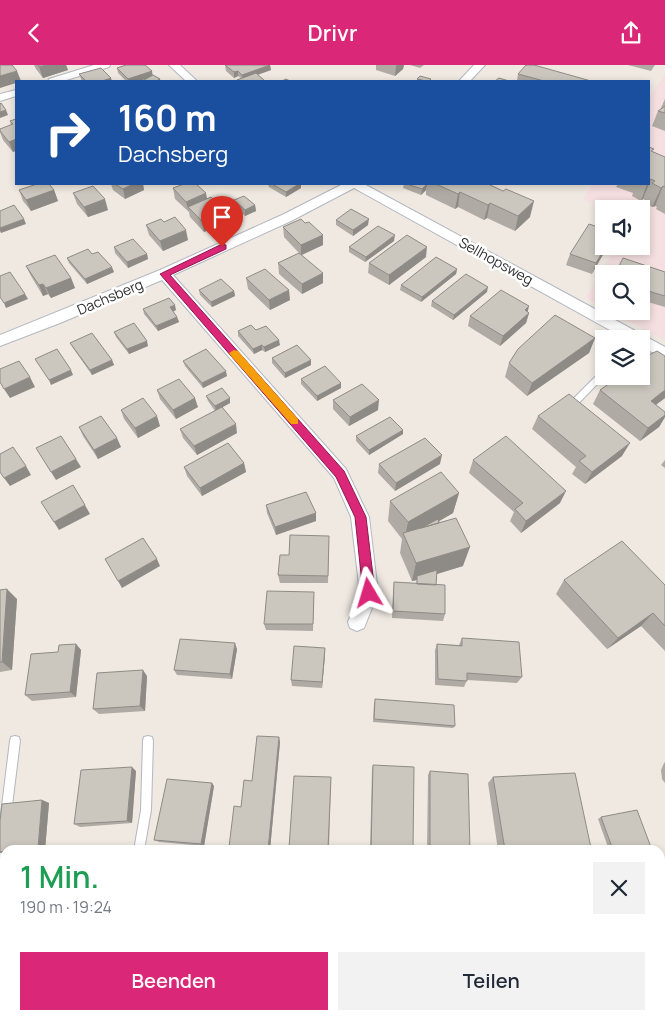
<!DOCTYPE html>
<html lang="de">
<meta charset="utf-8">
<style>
:root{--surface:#fff;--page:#f2f2f3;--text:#1f2937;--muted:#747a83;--accent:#db2777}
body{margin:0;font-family:Manrope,sans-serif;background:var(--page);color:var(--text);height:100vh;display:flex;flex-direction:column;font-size:19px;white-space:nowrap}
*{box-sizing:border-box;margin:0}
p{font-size:16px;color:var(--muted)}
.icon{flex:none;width:28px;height:28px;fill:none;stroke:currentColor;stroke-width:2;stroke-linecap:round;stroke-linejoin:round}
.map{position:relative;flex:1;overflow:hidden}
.side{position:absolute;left:0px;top:780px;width:665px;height:175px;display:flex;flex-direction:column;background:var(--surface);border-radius:15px 15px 0 0;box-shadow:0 2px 8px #0003}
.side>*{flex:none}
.top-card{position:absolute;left:15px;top:15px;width:635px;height:105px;border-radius:0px;box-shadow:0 2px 8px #0003;background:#1a4fa0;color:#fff;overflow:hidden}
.tools{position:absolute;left:595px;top:135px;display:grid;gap:10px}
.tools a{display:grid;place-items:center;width:55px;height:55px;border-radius:0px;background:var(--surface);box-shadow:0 2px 8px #0003;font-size:25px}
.pin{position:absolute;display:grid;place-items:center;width:42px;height:42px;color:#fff;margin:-51px -21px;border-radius:50% 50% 50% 0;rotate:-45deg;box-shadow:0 0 5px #0007}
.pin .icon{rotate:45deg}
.me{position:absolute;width:55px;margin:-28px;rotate:353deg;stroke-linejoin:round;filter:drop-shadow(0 0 4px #0008)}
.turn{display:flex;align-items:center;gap:18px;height:105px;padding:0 20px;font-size:22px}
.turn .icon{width:65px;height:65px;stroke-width:2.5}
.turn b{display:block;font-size:35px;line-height:42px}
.round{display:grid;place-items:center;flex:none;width:52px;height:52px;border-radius:0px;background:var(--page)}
.headline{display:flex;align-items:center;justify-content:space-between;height:85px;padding:0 20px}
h1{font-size:30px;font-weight:600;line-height:38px;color:#1e9e55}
.button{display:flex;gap:10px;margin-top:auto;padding:10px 20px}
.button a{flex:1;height:58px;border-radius:0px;background:var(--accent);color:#fff;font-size:20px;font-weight:600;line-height:58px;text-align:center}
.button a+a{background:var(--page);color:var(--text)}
header{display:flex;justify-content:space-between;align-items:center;height:65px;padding:0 20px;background:var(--accent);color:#fff;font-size:22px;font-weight:600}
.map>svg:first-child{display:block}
</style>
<header><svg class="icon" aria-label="back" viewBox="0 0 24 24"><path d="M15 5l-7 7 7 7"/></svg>Drivr<svg class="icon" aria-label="share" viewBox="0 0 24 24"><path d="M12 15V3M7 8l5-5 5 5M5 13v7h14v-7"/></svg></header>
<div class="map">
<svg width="665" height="955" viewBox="0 0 665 955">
<rect width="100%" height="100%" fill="#efe9e1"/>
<path fill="#f5dfe0" d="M665 9V276L610 246H641V209H604V243L586 233 616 181H641V144L604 145 583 134 593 119H649V33Z"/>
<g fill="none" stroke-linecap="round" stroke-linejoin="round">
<g stroke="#b4b7c1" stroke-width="2">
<path id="lane" d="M604 305V311H605L577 340H571L570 338 571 336 601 306Z
M15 671 19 672 20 676 11 749 10 753 6 754 2 753 1 749 10 676 11 672Z
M148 671 152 672 153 676 151 745 144 785H134L141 745 143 676 144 672Z
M3 772 7 773 8 777 7 785H5L4 803 0 805V773Z
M364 950H376V955H364Z"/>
</g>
<g stroke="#b4b7c1" stroke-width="2">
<path id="street" d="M94 0H110L109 2 63 16H48L49 14Z
M169 0H180L197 16H186Z
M474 0H485L470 16H459Z
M16 25V31L0 36V29Z
M343 119H364L665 282V293L641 282V274H626L354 123 291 156 173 210 346 404 369 452 378 528 364 563 357 566 350 563 348 557 360 528 351 452 334 413 162 215 60 258 0 281V270L160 205 282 150Z"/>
</g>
<g stroke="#c9c9c9" stroke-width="2">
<path id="primary" d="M0 861H5V897H0Z
M665 862V898L660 899V863Z
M660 906 665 907V945L660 944Z"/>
</g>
<use href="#lane" fill="#fff" fill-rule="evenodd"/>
<use href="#street" fill="#fff" fill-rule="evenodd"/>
<use href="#primary" fill="#f2d163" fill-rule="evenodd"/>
</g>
<path fill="#afaba4" d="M34 0H66L68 5 43 13 36 4Z
M225 0H270L271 5 257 10 265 16H237V15L241 13 238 11 234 13 226 6Z
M376 0H404L403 4 395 11 376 5Z
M410 0H424L420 3Z
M628 0H655L651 6Z
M117 3 153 11 160 14 161 16H144V15L146 14 138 16H126L118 8Z
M79 9 112 16H82Z
M518 9 591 16H517Z
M417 14H431V16H417Z
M665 34V66L652 61 658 46 660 45Z
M16 54 13 87 3 75 0 67V64L11 60 10 56Z
M652 87 665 92V149L656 144 657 142 655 141 652 142 644 137 645 135 643 134 641 136 632 131 633 128 616 122 618 119H649Z
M111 119H143L144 125 125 134 113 125Z
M268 119H301V123L286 132 269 122Z
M404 119H488L530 152 515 166 487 153 484 155 458 142 455 144 426 130V125L421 130 403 123Z
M173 123 207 133 226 146 228 156 204 167 190 152 189 147 175 134Z
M19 125H54L58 136 31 146 23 136Z
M73 128 108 145 88 152 77 139Z
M234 135 255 140 256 146 245 151 234 141Z
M336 155 368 160 353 171 336 160Z
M164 157 188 175 163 186 149 170 146 160Z
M305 158 323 170V180L302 190 323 218 302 229 279 209 278 198 299 188 284 172 283 162Z
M394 176 365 197 349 187V182Z
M604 181 592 209 566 200 570 189Z
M114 182 147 189 148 194 128 203 115 188Z
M92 189 114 207 87 219 69 198 67 193Z
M426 192 389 220 368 208 369 198Z
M26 201 71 213 75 223 51 233 48 229 43 231 31 211Z
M457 204 456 209 421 237 400 225 401 220Z
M665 207V242L641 235V209Z
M246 213 290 235 270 245 248 224Z
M199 225 234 226 235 231 212 242 200 230Z
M487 227 453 255 431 241 432 236Z
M143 244 176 245 173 247 177 252 179 257 158 266 144 249Z
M528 247 529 248 526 258 500 281 468 261 470 251Z
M256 265 280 280 265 287 262 285 254 289 238 271V266Z
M114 267 148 281 129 289 116 272Z
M595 273 589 288 527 331 505 312 509 298Z
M70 278 112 295 114 300 92 310 73 283Z
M665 291V333L656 340 665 347V352L659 362 640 376 593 339 600 325Z
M272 293 311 300 285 313 272 298Z
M183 296 227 311 203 323 185 301Z
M301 314 341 323 317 336 301 319Z
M157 325 198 342 176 354 160 334Z
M206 331 230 333V338L222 342 237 368 197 390 183 373 180 364 215 346 208 336Z
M333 335 378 345 349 361 333 344Z
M121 345 160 361 138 373 124 354Z
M538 351 622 391 585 419 572 409 576 402 532 364Z
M79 362 121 382 98 394 83 371Z
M403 369 369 390 356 376V371Z
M473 395 560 438 521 468 510 456 514 447 469 408Z
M665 395V403L661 400Z
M244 398 246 407 202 431 187 411 184 402Z
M379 399H440L395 426 378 408Z
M459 428 453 448 439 456 463 501 437 509 436 520 445 549 443 556 392 553 393 525 394 517 416 519 417 515 412 516 400 488 402 474 388 456 390 436Z
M266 440 316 448V456L276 470 267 448Z
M329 471 328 518H280L278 510 289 490Z
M564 515 665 520V586L641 561 607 584 556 529Z
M0 525 17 534 12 605 0 607Z
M314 527 313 566 266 565 264 559Z
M462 573 522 612 517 618 467 615 464 622 435 620V585L437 579 459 580Z
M76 579 81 585 76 632 32 636 25 630 58 587Z
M237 584 232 614 177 610 174 605Z
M325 590 322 623 292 621 291 615Z
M147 611 145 646 99 649 93 644Z
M374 637 455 661 453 663 373 657Z
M280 677 270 785 232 784 229 782 241 742 252 716Z
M665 697V718L662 714 661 705 664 698Z
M373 700 413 785H370L372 704Z
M136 706 132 758 80 762 74 759Z
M430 706 470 785H427L428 710Z
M331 712 329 785H290L289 783Z
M493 712 591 783 586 785H498L488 718Z
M214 721 204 781 159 777 154 775Z
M42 735 49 738 45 785H5V789L0 788V756Z
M601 752 652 785H609L598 754Z"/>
<path fill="#8e8b86" d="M47 0H66L68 5 43 13 39 2Z
M270 0 271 5 243 15 242 10Z
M397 0H404L403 4 395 11 396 1Z
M17 6 21 16H16V18L0 23V11Z
M152 6 153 12 138 16H128V14Z
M238 6V11L234 13V7Z
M111 13 112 16H102Z
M6 45 8 50 0 53V47Z
M16 74V86L13 87 9 77Z
M651 114 643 134 641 136 647 119H649V116Z
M133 119H143L144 125 125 134 123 124Z
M299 119H301V123L286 132V127Z
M427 119 426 125 421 130 422 124Z
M663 121 655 141 652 142 661 123Z
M54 125 58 136 31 146 26 135Z
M460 127 458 142 455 144 458 129Z
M206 128 208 139 188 142 189 147 186 137Z
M105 134 108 145 88 152 84 142Z
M534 136 530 152 515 166 518 151Z
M490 138 487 153 484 155 488 140Z
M255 140 256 146 245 151V145Z
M226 146 228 156 204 167 202 156Z
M24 154 26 159 1 168 0 166V163Z
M369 154 368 160 353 171V165Z
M186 165 188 175 163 186 160 176Z
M323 170V180L301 190V180Z
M395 170 394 176 365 197 366 192Z
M606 181H608L592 209 596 198Z
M427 182 426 192 389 220V210Z
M147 189 148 194 128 203 127 197Z
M112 202 114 207 87 219 85 214Z
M457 204 456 209 421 237 422 232Z
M323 208V218L302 229V219Z
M71 213 75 223 51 233 46 223Z
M43 219 48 229 43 231 39 220Z
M488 222 487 227 453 255 454 250Z
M289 225 290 235 270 245 269 235Z
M234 226 235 231 212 242 211 237Z
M25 229 28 234 6 243 4 238Z
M175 240 176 245 171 247 170 242Z
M529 241 527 250 529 248 526 258 500 281 503 271 525 245Z
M177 252 179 257 158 266 156 261Z
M595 273 589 288 527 331 532 318Z
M279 275 280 280 265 287 264 282Z
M147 276 148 281 129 289 127 284Z
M262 280V285L254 289 253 284Z
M112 295 114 300 92 310 90 305Z
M311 295V300L285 313V308Z
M71 305 73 310 51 320 49 315Z
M226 306 227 311 203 323 202 318Z
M30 312 35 322 10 333 4 324Z
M341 318V323L317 336V331Z
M665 325V333L643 349 651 336Z
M195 333 198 342 176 354 173 345Z
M230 333V338L216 346 215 341Z
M379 335 378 345 349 361 350 352Z
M665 350V352L659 362 640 376 648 363Z
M157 351 160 361 138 373 135 363Z
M236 359 237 368 197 390 194 381Z
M403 365V369L369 390V385Z
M117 373 121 382 98 394 94 385Z
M630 378 622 391 585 419 592 407Z
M442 390 440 399 395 426 396 418Z
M76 394 81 402 56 415 51 407Z
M244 398 246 407 202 431 200 423Z
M26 401 31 410 10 421 4 413Z
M566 426 560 438 521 468 526 456Z
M459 428 453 448 417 469 405 472 408 457Z
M85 440 90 449 59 465 54 457Z
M316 448V456L276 470 275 462Z
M470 482 463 501 417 515V511V515L412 516 416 498Z
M157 494 160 501 122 523 118 516Z
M7 524 17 534 12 605 2 597Z
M653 548 641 561 607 584 618 573Z
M235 578 237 584 232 614 230 609Z
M76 579 81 585 76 632 70 627Z
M325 583V590L322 623V617Z
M143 605 147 611 145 646 140 641Z
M279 672 280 677 270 785H268Z
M132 702 136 706 132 758 127 756Z
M212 718 214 721 204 781 201 779Z
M42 735 49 738 45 785 38 783Z"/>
<path fill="#cbc7bf" stroke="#8e8b86" d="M0 0H12L17 6 0 11Z
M38 0H47L39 2Z
M126 0H145L152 6 128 14 117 3Z
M225 0H270L242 10 238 6 234 7Z
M526 0H534L591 16H544L518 9Z
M101 3 111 13 102 16H86L79 9Z
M256 8 265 16H239L237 15Z
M153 10 160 14 156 16H147L144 15Z
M420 11 431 14 429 16H426L417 14Z
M499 13 509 16H495Z
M286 14 290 16H282Z
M1 38 6 45 0 47V39Z
M665 41V48L658 46Z
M16 54V74L9 77 0 66V64L13 59 10 56Z
M649 82 654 84 651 86 665 92V122L663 121 661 123 652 118 655 116 651 114 649 116Z
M37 119H49L54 125 26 135 19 125Z
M115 119H133L123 124Z
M184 119H196L206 128 186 137 173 123Z
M272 119H299L286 127Z
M407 119H427L422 124Z
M436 119H488L503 126 506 124 534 136 518 151 490 138 488 140 460 127 458 129Z
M93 121 105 134 84 142 73 128Z
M244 131 255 140 245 145 234 135Z
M211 132 226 146 202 156 188 142Z
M14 140 24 154 0 163V146Z
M351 144 369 154 353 165 336 155Z
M175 152 186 165 160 176 146 160 161 154 164 157Z
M301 154 305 158 309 157 323 170 301 180 283 162Z
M589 159 604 164V181H606L596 198 570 189Z
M378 161 395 170 366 192 349 182Z
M407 170 427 182 389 210 369 198Z
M133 174 147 189 127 197 114 182Z
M88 184 92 189 98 187 112 202 85 214 67 193Z
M299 188 323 208 302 219 278 198Z
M55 190 71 213 46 223 43 219 39 220 26 201Z
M436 192 457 204 422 232 401 220Z
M623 193 665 207V231L641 224V209H615Z
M265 204 289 225 269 235 246 213Z
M10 207 25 229 4 238 0 232V211Z
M466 209 488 222 454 250 432 236Z
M221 214 234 226 211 237 199 225Z
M501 225 529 241 525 245 529 248 503 271 470 251Z
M169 233 175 240 170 242 177 252 156 261 143 244Z
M555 250 595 273 532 318 509 298 518 284Z
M134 258 147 276 127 284 114 267Z
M251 260 256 265 266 261 279 275 264 282 262 280 253 284 238 266Z
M92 268 112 295 90 305 70 278Z
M297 280 311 295 285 308 272 293Z
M57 284 71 305 49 315 35 294Z
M206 284 226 306 202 318 183 296Z
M657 286 665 291V325L651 336 665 347V350L648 363 600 325 620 311H641V294Z
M19 296 30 312 4 324 0 317V304Z
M325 301 341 318 317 331 301 314Z
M179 314 195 333 173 345 157 325Z
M362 319 379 335 350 352 333 335Z
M222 323 230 333 215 341 206 331Z
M569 329 630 378 592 407 579 396 586 391 538 351Z
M143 333 157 351 135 363 121 345Z
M222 342 236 359 194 381 180 364Z
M101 351 117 373 94 385 79 362Z
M390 352 403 365 369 385 356 371Z
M61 371 76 394 51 407 36 383Z
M506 371 566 426 526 456 515 444 523 438 473 395Z
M425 373 442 390 396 418 379 399Z
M228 378 244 398 200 423 184 402Z
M13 382 26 401 4 413 0 407V389Z
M441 407 459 428 408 457 390 436Z
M73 420 85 440 54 457 41 437Z
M306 427 316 448 275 462 266 440Z
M456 453 470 482 416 498 403 468Z
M438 454 439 458 421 463Z
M290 470 329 471 328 511 278 510 280 490H289Z
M143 473 157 494 118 516 105 494Z
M622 476 665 520V561L653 548 618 573 564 515Z
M437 505 436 520 417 519V511Z
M394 517 445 520V549L393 546Z
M7 524 2 597H0V525Z
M267 526 314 527 313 559H264Z
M462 573 519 577 522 612 467 608V616L438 614 437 579 462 581Z
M180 574 235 578 230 609 174 605Z
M76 579 70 627 25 630 31 589 58 587 59 580Z
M294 581 325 583 322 617 291 615Z
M143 605 140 641 93 644 97 608Z
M375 634 454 640 455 661 374 654Z
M257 671 279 672 268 785 229 782 234 741 241 742 244 715 252 716Z
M373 700 414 702 413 785H371Z
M132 702 127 756 74 759 81 705Z
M430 706 468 709 470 785H430Z
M575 708 591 783 558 785H505L493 712Z
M294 711 331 712 328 784 289 783Z
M167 714 212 718 201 779 154 775Z
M42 735 38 783 17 785H5V786L0 787V756L2 739Z
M637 745 652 785H613L601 752Z"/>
<path fill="#db2777" stroke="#8e194d" d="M222 179 226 180V184L170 210 344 406 366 452 375 528 373 532 369 533 365 532 363 528 355 452 336 412 160 209Z"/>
<path fill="#f59e0b" d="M234 285 238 286 298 354V359H291L231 291 229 288Z"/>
<g text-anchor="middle" stroke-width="5" stroke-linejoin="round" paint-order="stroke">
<g font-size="14" fill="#2e2e2e" stroke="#fff">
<text transform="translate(496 196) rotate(29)" y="5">Sellhopsweg</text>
<text transform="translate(110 232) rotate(-23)" y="5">Dachsberg</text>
</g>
</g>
</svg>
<div class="tools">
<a><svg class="icon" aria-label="sound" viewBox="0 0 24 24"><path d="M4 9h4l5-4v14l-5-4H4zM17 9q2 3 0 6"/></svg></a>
<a><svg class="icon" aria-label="search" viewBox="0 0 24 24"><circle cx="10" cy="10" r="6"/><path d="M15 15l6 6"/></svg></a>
<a><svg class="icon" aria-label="layers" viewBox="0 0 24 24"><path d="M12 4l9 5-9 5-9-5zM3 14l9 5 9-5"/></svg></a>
</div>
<div class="pin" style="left:222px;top:182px;background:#d93025"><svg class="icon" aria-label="arrive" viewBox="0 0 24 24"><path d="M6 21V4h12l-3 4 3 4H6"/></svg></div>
<svg class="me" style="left:369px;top:528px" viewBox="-20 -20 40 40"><path d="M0-17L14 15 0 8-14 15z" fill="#db2777" stroke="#fff" stroke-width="4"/></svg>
<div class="top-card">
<div class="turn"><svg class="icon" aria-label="right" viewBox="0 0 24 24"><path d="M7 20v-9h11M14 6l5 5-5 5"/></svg><div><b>160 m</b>Dachsberg</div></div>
</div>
<section class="side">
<div class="headline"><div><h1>1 Min.</h1><p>190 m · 19:24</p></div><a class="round"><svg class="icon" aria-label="close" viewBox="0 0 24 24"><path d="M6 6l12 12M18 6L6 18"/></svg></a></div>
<div class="button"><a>Beenden</a><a>Teilen</a></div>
</section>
</div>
